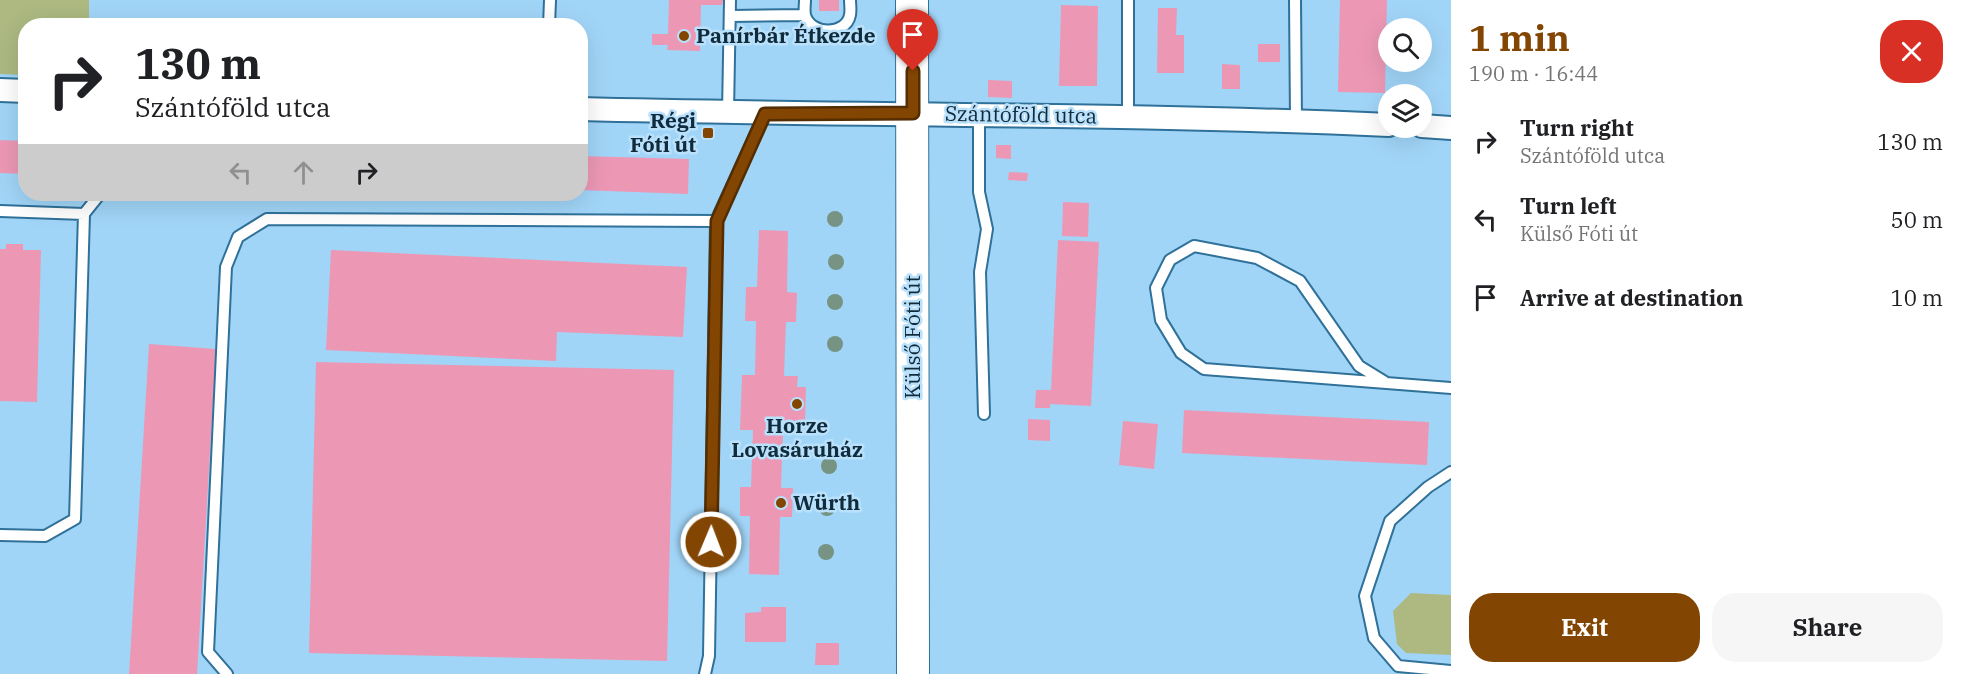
<!DOCTYPE html>
<meta charset="utf-8">
<style>
:root{--surface:#fff;--page:#f6f6f6;--text:#202124;--muted:#757577;--accent:#824502}
body{margin:0;font-family:"IBM Plex Serif",serif;background:var(--page);color:var(--text);height:100vh;display:flex;flex-direction:column;font-size:22px;white-space:nowrap}
*{box-sizing:border-box;margin:0}
p{font-size:20px;color:var(--muted)}
.icon{flex:none;width:33px;height:33px;fill:none;stroke:currentColor;stroke-width:2;stroke-linecap:round;stroke-linejoin:round}
.map{position:relative;flex:1;overflow:hidden}
.drawer{display:flex;flex-direction:column;background:var(--surface);width:510px}
.drawer>*{flex:none}
.hud{position:absolute;left:18px;top:18px;width:570px;height:183px;border-radius:24px;box-shadow:0 6px 24px #0002;background:#fff;color:var(--text);overflow:hidden}
.tools{position:absolute;left:1378px;top:18px;display:grid;gap:12px}
.tools a{display:grid;place-items:center;width:54px;height:54px;border-radius:50%;background:var(--surface);box-shadow:0 6px 24px #0002;font-size:30px}
.pin{position:absolute;display:grid;place-items:center;width:51px;height:51px;color:#fff;margin:-62px -26px;border-radius:50% 50% 50% 0;rotate:-45deg;box-shadow:0 0 6px #0007}
.pin .icon{rotate:45deg}
.me{position:absolute;width:66px;margin:-33px;rotate:1deg;stroke-linejoin:round;filter:drop-shadow(0 0 4px #0008)}
.turn{display:flex;align-items:center;gap:21px;height:126px;padding:0 18px;font-size:27px}
.turn .icon{width:78px;height:78px;stroke-width:2.5}
.turn b{display:block;font-size:42px;line-height:51px}
.lanes{display:flex;align-items:center;height:57px;padding:0 18px;background:#0003;justify-content:center;gap:30px;direction:ltr}
.lanes .off{opacity:.35}
.round{display:grid;place-items:center;flex:none;width:63px;height:63px;border-radius:24px;background:var(--page)}
.overview{display:flex;align-items:center;justify-content:space-between;height:102px;padding:0 18px}
h1{font-size:36px;font-weight:800;line-height:45px;color:var(--accent)}
.cta{display:flex;gap:12px;margin-top:auto;padding:12px 18px}
.cta a{flex:1;height:69px;border-radius:24px;background:var(--accent);color:#fff;font-size:24px;font-weight:800;line-height:69px;text-align:center}
.cta a+a{background:var(--page);color:var(--text)}
ul{padding:0;list-style:none}
li{display:flex;align-items:center;gap:18px;height:78px;padding:0 18px}
li div{flex:1}
li b{display:block;font-size:22px}
li em{font-style:normal}
main{display:flex;flex:1;min-height:0}
.map>svg:first-child{display:block}
</style>
<main>
<div class="map">
<svg width="1451" height="674" viewBox="0 0 1451 674">
<rect width="100%" height="100%" fill="#a1d5f8"/>
<path fill="#adb981" d="M0 0H89V25L26 26 25 75 0 74Z
M1411 593 1451 595V655L1406 653 1397 644 1393 611Z"/>
<path fill="#ec98b5" d="M669 0H723L722 5H701L700 51 667 50 668 45H652V34H668Z
M819 0H839V11H819Z
M1340 0H1387L1385 93 1338 92Z
M1061 5 1098 6 1097 86H1059Z
M1158 8H1177L1176 35H1184V73H1157Z
M1258 44H1280V62H1258Z
M1222 64 1240 65V89H1222Z
M988 80 1012 81V98L988 97Z
M0 140 26 141V174L0 173Z
M996 145H1011V159L996 158Z
M580 156 689 159 688 194 580 190Z
M1009 172 1028 173 1027 181 1008 180Z
M1063 202 1089 203 1088 237 1062 236Z
M759 230 788 231 787 292 797 293 796 322H786L784 376H798L797 387H806L805 421H796V431H783L781 488H793L792 517H780L779 575 749 574 750 516H740V487H751L753 430H740L742 375H755L756 321H745L746 287H757Z
M1058 240 1099 242 1091 406 1050 404V408H1035L1036 390H1051Z
M6 244H23V250H41L37 402 0 401V249H6Z
M331 250 687 267 683 337 557 332 556 361 326 350Z
M149 344 216 349 197 674H129Z
M316 362 674 370 667 661 309 653Z
M1184 410 1429 422 1427 465 1182 453Z
M1028 419 1050 420V441L1028 440Z
M1123 421 1158 424 1154 469 1119 465Z
M761 607H786V642H745V613L761 612Z
M816 643H839V665H815Z"/>
<g fill="none" stroke-linecap="round" stroke-linejoin="round">
<g stroke="#2f7199" stroke-width="14">
<path id="lane" d="M805 0C805 4 804 11 805 15 810 35 846 36 850 15 851 10 850 4 850 0
M1128 0V117
M1295 0 1296 121
M731 16 805 15
M549 26 550 0
M728 113 730 0
M979 114V192L987 229 980 272 984 414
M0 211 84 214
M1385 382 1359 366 1300 281 1257 258 1194 246 1170 260 1156 288 1161 320 1181 353 1204 369 1451 388
M1451 472 1428 487 1390 521 1365 596 1374 638 1398 666 1451 671
M0 535 45 536 75 519 84 214 100 194
M227 674 208 652 226 267 238 237 267 219 716 221
M705 674 709 656 716 221 765 114"/>
</g>
<g stroke="#2f7199" stroke-width="26">
<path id="street" d="M0 90 26 91
M580 109C850 116 1120 113 1389 125
M1422 126 1451 128"/>
</g>
<g stroke="#2f7199" stroke-width="34">
<path id="secondary" d="M912 0 913 674"/>
</g>
<use href="#lane" stroke="#fff" stroke-width="10"/>
<use href="#street" stroke="#fff" stroke-width="22"/>
<use href="#secondary" stroke="#fff" stroke-width="32"/>
</g>
<g fill="#769383">
<circle cx="835" cy="219" r="8"/>
<circle cx="836" cy="262" r="8"/>
<circle cx="835" cy="302" r="8"/>
<circle cx="835" cy="344" r="8"/>
<circle cx="829" cy="466" r="8"/>
<circle cx="827" cy="508" r="8"/>
<circle cx="826" cy="552" r="8"/>
</g>
<g fill="none" stroke-linecap="round" stroke-linejoin="round">
<g stroke="#542d01" stroke-width="15">
<path id="route" d="M711 542 717 221 765 114 913 113V71"/>
</g>
<use href="#route" stroke="#824502" stroke-width="10"/>
</g>
<g fill="#824502" stroke="#bae1fb" stroke-width="2">
<circle cx="684" cy="36" r="6"/>
<rect x="702" y="127" width="12" height="12" rx="3"/>
<circle cx="797" cy="404" r="6"/>
<circle cx="781" cy="503" r="6"/>
</g>
<g text-anchor="middle" stroke-width="5" stroke-linejoin="round" paint-order="stroke">
<g font-size="21" font-weight="bold" fill="#102b3c" stroke="#bae1fb" text-anchor="start">
<text x="696" y="43">Panírbár Étkezde</text>
<text x="696" y="128" text-anchor="end">Régi<tspan x="696" dy="24">Fóti út</tspan></text>
<text x="797" y="433" text-anchor="middle">Horze<tspan x="797" dy="24">Lovasáruház</tspan></text>
<text x="793" y="510">Würth</text>
</g>
<g font-size="21" fill="#102b3c" stroke="#bae1fb">
<text transform="translate(1021 115) rotate(1)" y="7">Szántóföld utca</text>
<text transform="translate(913 337) rotate(-90)" y="7">Külső Fóti út</text>
</g>
</g>
</svg>
<div class="tools">
<a><svg class="icon" aria-label="search" viewBox="0 0 24 24"><circle cx="10" cy="10" r="6"/><path d="M15 15l6 6"/></svg></a>
<a><svg class="icon" aria-label="layers" viewBox="0 0 24 24"><path d="M12 4l9 5-9 5-9-5zM3 14l9 5 9-5"/></svg></a>
</div>
<div class="pin" style="left:913px;top:71px;background:#d93025"><svg class="icon" aria-label="arrive" viewBox="0 0 24 24"><path d="M6 21V4h12l-3 4 3 4H6"/></svg></div>
<svg class="me" style="left:711px;top:542px" viewBox="-20 -20 40 40"><circle r="17" fill="#824502" stroke="#fff" stroke-width="3"/><path d="M0-11L8 9 0 5-8 9z" fill="#fff"/></svg>
<div class="hud">
<div class="turn"><svg class="icon" aria-label="right" viewBox="0 0 24 24"><path d="M7 20v-9h11M14 6l5 5-5 5"/></svg><div><b>130 m</b>Szántóföld utca</div></div>
<div class="lanes"><svg class="icon off" aria-label="left" viewBox="0 0 24 24"><path d="M17 20v-9H6M10 6l-5 5 5 5"/></svg><svg class="icon off" aria-label="ahead" viewBox="0 0 24 24"><path d="M12 20V5M6 11l6-6 6 6"/></svg><svg class="icon" aria-label="right" viewBox="0 0 24 24"><path d="M7 20v-9h11M14 6l5 5-5 5"/></svg></div>
</div>
</div>
<section class="drawer">
<div class="overview"><div><h1>1 min</h1><p>190 m · 16:44</p></div><a class="round" style="background:#d93025;color:#fff"><svg class="icon" aria-label="close" viewBox="0 0 24 24"><path d="M6 6l12 12M18 6L6 18"/></svg></a></div>
<ul>
<li><svg class="icon" aria-label="right" viewBox="0 0 24 24"><path d="M7 20v-9h11M14 6l5 5-5 5"/></svg><div><b>Turn right</b><p>Szántóföld utca</p></div><em>130 m</em></li>
<li><svg class="icon" aria-label="left" viewBox="0 0 24 24"><path d="M17 20v-9H6M10 6l-5 5 5 5"/></svg><div><b>Turn left</b><p>Külső Fóti út</p></div><em>50 m</em></li>
<li><svg class="icon" aria-label="arrive" viewBox="0 0 24 24"><path d="M6 21V4h12l-3 4 3 4H6"/></svg><div><b>Arrive at destination</b></div><em>10 m</em></li>
</ul>
<div class="cta"><a>Exit</a><a>Share</a></div>
</section>
</main>
